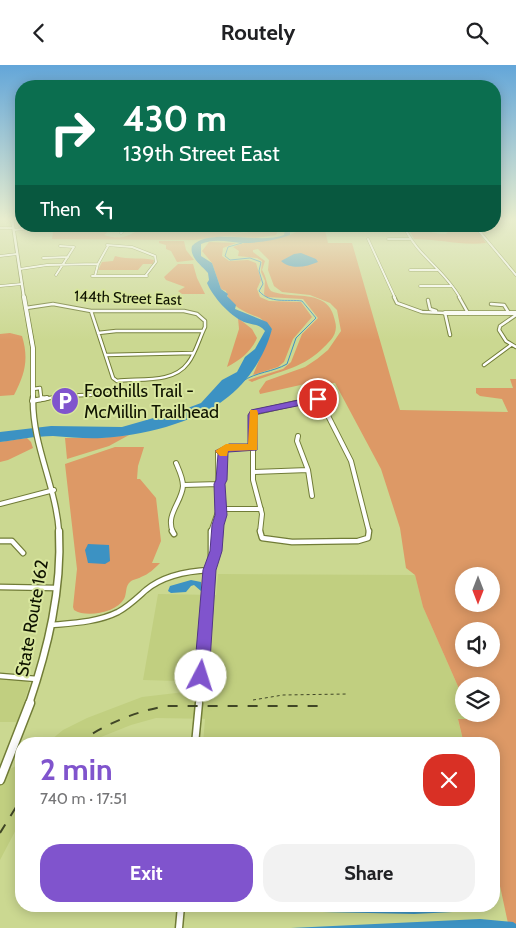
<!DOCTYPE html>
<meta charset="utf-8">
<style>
:root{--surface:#fff;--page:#f2f2f2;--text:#202124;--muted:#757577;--accent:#8054cd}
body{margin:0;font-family:Cabin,sans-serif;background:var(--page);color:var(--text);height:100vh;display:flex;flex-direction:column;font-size:19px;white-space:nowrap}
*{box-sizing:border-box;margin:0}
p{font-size:16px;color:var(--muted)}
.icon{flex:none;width:28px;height:28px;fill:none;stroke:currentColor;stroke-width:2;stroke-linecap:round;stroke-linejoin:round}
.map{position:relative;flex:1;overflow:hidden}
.drawer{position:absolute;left:15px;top:672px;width:485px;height:175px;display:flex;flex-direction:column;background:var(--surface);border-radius:20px;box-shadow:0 2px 12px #0003}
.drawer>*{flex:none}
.guide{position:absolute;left:15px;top:15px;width:486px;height:152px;border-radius:20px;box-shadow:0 2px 12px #0003;background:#0b6e4f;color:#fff;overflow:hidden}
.needle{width:32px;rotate:180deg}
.buttons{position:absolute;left:455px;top:502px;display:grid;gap:10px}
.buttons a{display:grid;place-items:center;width:45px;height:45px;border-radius:50%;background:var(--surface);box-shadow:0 2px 12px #0003;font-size:25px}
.pin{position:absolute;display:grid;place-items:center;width:42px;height:42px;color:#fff;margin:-21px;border:2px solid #fff;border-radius:50%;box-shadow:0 1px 5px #0007}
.me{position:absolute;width:55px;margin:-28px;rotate:5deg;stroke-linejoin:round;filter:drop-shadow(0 0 4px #0008)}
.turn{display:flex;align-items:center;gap:18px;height:105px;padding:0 25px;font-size:22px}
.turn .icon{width:65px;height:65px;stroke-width:2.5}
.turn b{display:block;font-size:35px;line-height:42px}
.then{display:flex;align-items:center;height:48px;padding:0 25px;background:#0003;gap:10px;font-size:19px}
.round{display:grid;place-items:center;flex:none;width:52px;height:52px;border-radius:20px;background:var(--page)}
.overview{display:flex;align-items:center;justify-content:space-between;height:85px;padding:0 25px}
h1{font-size:30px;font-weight:700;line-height:38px;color:var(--accent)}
.primary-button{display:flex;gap:10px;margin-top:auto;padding:10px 25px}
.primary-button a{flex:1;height:58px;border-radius:20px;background:var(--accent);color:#fff;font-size:20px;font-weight:700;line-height:58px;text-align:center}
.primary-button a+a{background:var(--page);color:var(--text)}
header{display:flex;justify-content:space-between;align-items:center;height:65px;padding:0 25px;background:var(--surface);font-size:22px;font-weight:700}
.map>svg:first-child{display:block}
</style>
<header><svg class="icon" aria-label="back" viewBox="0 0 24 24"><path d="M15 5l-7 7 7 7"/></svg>Routely<svg class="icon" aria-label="search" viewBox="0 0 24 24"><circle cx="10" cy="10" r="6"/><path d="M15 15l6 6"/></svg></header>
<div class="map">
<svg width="516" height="863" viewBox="0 0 516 863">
<rect width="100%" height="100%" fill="#cbd891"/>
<path fill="#c1cf80" d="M218 509 415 510 423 542 464 635V649H470L472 654 458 655 464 679H203L205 654H212L156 653 131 660 96 674 90 679H46L63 665 87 653 142 632 210 624V617L143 615 158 529 216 530Z
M0 614 25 615 30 618 18 657H0Z
M21 698V755L0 795V715L3 708Z"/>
<path fill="#d96" fill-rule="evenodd" d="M79 161H115L104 170C119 175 131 172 142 161H269L228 171 280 161 276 170 255 173 225 171 194 175 52 174 53 167 79 165Z
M305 161H324L328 178H352L400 345 508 347 502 334 480 331 476 328V323H513L510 314H516V863H509L494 793V679H464L458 654H472L470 649H491V621H464V635L423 542 415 510 406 503 400 463 381 404 335 318 305 319 260 329 259 326 266 316 305 302 317 294 328 285 341 266 337 245 330 238 310 230 282 227 274 221 268 205 269 195 258 184 253 185V187L265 196 262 205C267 212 266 220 271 226 287 233 308 227 324 237 331 242 333 248 335 256 339 270 329 277 321 285 299 305 278 306 252 317L248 315 283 304 291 297 302 269 318 253 303 234 266 232 264 229 265 216 261 207 262 196 257 193 238 191 239 186 233 182C256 171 284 179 305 161ZM464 511H491V539H464ZM464 566H491V594H464Z
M407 161C421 161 431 170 446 169L449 166 444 161H474L486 178C462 181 439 174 414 174Z
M159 176H184L186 185 194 195 177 197 171 186 166 184V180L159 178Z
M209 177 236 178 223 183 222 191 229 196 248 195 256 198 261 215 257 224 260 232 269 236 301 237 312 252 293 274 284 297 278 302 253 310 272 264C268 261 264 256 260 253 248 248 229 242 226 226L221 224 212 198 202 186Z
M115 191C129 195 143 192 154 195L153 199H143L138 205H98L102 197 113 196Z
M178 199H193L197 213 205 229H182L178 226 185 222 166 215 164 212Z
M238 253 252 264 257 273C251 287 240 295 227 302L239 264Z
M10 268 22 271C29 294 25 309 14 330L0 331V269Z
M129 370 109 381 67 394 65 373H101Z
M27 373 31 377 33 383 8 395 0 397V377Z
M115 382H144L138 401 137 414H140L156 433 161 476 152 498H160C154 504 149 509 141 512 138 514 133 514 130 517 125 521 127 529 124 534 116 548 86 553 74 545L73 542 77 504 65 399Z"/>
<path fill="#3c92c3" d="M286 161H298L290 165V170C276 175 259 178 244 178 229 177 214 173 201 179V191L212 198 221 224 228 229 227 231 236 240 235 244 267 257 272 264C265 291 247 319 224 335 195 358 139 371 102 373 86 374 69 372 53 371 35 371 17 375 0 377V367L51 361 122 362 185 344 201 338 222 315 237 307 245 292 255 284 265 266C259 259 253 260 244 257 229 250 213 232 207 218L209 215 208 208C202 201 189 192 192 181 209 162 260 180 284 170Z
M301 188 316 194 318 197C306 202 291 205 281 196L294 189Z
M88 479 109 480 110 496 105 499 88 498 85 485Z
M191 515 201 517V526L194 520 191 521 186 527 171 528 168 526 170 521Z
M218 841H486L472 846 414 849 225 845 219 843Z
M480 854 513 857 516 859V863H291Z"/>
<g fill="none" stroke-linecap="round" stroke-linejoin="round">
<path stroke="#3c92c3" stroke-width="1" d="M242 178 228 182 225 191 230 195 250 193 261 197 259 206 263 219 259 226C270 239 287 234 302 236L316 253 296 273 287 299C273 307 256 307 243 316"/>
<g stroke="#717c37" stroke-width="3">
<path id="street-far4" d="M404 161C416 190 445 205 460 233
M475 161 516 210
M381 162H404
M0 163H13
M14 165 48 161
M121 168 127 161
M368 174 395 233
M388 174H411
M107 180 132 182 155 191 156 197 146 210
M0 191 17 189
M43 193 68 192
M20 204 47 200 98 199
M410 205H438
M56 210 74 182 60 181
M92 211H147
M95 211 98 199 108 181
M0 221 22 219
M420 221H452"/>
</g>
<g stroke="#717c37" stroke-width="4.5">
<path id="street-far3" d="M394 232 397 238 422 247 445 248 450 270
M459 232 468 248
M428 235 430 244 436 246
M491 239 504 240 509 248
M26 243 53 239 91 246
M91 246H184L197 249 205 256V262C199 274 196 288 188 298 173 319 139 313 117 316L113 313Z
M516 250 500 261 499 265 506 276 516 282
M98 268 116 266H203
M106 290 193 288
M484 300 511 280
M33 324 40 323 41 332 44 333
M40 335 60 331 111 329"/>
</g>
<g stroke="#717c37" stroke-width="6">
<path id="street-far2" d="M32 336 47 333
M298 371 297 376 308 405 312 431
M253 383H226L218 388 219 444H261
M253 407 308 405
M219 419 222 415 223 388 221 386
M183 420 219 419
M0 439 54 425
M173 467C165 450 182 437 183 421 183 413 179 405 176 398
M211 467 219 444 218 467
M260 467 262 449 253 415V348L296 338 320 335 351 396 369 467"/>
</g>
<g stroke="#717c37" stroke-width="7">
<path id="street-far1" d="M172 466 174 469
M260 466 262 473 292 477 358 476 368 473 369 466
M0 476H12L23 488
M211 498V466
M211 498 218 466
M0 522 56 523
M51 560C74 558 98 557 118 547 129 541 137 533 146 525 164 510 187 506 210 505
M0 611 37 614
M199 639 211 498"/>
</g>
<g stroke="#717c37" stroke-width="9">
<path id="street" d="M195 679 199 638
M179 863 181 841"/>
</g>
<g stroke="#717c37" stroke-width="4">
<path id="secondary-far4" d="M12 154 24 233"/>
</g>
<g stroke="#717c37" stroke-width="5.5">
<path id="secondary-far3" d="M24 232 33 283V335
M445 248H516"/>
</g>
<g stroke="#717c37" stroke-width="7">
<path id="secondary-far2" d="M33 333C32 380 56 421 59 467"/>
</g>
<g stroke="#717c37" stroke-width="9">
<path id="secondary-far1" d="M29 639C48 583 62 525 59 466"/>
</g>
<g stroke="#717c37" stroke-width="11">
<path id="secondary" d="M0 715 30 638"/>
</g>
<use href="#street-far4" stroke="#fff" stroke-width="2"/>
<use href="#street-far3" stroke="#fff" stroke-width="2.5"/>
<use href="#street-far2" stroke="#fff" stroke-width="4"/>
<use href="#street-far1" stroke="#fff" stroke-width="4.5"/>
<use href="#street" stroke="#fff" stroke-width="6"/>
<use href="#secondary-far4" stroke="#fff" stroke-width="2.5"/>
<use href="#secondary-far3" stroke="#fff" stroke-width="4"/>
<use href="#secondary-far2" stroke="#fff" stroke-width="4.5"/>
<use href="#secondary-far1" stroke="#fff" stroke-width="6"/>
<use href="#secondary" stroke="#fff" stroke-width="8"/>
<path stroke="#404626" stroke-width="1" stroke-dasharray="3 3" stroke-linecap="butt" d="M253 635 283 630 347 629"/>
<path stroke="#404626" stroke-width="2" stroke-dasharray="10 10" stroke-linecap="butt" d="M76 679C104 660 133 647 166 641H327
M0 768 21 734"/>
</g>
<linearGradient id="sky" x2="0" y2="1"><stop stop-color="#63a6d9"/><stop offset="0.56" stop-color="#e8edce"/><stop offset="1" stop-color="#e8edce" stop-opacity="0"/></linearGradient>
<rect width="516" height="275" fill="url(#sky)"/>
<path fill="#8054cd" stroke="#533785" d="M318 331 322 332V336L257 349V385L228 387 227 415 225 419 227 450 224 460 222 486 216 505 209 611 207 616 201 618 196 616 194 611 203 505 210 486 212 460 215 450 214 419 216 415 218 389 215 386 229 379H248V350L251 345Z"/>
<path fill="#f59e0b" d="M250 345H257L258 348 257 385 228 386 227 391H220L215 386 226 379H248Z"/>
<defs>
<g id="parking-disc" transform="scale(1.4375)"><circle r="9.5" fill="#8054cd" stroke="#d8e69e"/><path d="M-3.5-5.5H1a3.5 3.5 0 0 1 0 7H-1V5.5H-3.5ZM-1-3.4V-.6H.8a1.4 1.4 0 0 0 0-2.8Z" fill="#fff"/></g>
</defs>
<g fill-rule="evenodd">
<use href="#parking-disc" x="65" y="336"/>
</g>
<g text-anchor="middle" stroke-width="4" stroke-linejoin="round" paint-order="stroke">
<g font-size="15" fill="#0f1300" stroke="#d8e69e">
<text transform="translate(128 233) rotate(2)" y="5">144th Street East</text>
</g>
<g font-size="18" fill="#0f1300" stroke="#d8e69e" text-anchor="start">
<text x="84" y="332">Foothills Trail -<tspan x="84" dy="21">McMillin Trailhead</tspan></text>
</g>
<g font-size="18" fill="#0f1300" stroke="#d8e69e">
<text transform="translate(32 553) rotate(-80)" y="6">State Route 162</text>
</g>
</g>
</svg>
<div class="buttons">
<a><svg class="needle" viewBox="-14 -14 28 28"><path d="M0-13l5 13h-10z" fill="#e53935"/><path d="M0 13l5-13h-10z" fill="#757577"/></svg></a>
<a><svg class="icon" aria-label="sound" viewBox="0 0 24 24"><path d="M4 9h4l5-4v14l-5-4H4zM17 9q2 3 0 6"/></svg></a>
<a><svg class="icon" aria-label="layers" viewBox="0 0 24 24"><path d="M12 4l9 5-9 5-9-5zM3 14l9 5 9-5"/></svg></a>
</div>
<div class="pin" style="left:318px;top:334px;background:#d93025"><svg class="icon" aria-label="arrive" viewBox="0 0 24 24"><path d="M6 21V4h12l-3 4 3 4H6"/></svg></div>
<svg class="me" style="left:201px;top:611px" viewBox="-20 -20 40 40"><circle r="19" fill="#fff"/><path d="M0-13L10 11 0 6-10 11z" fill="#8054cd"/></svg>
<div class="guide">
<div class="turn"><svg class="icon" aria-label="right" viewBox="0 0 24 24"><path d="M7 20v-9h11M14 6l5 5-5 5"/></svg><div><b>430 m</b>139th Street East</div></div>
<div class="then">Then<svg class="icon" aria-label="left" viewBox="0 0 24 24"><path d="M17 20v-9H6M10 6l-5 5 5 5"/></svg></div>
</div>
<section class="drawer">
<div class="overview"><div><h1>2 min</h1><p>740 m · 17:51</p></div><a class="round" style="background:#d93025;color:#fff"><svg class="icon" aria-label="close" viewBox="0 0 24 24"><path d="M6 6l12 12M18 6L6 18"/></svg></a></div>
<div class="primary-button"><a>Exit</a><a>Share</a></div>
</section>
</div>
